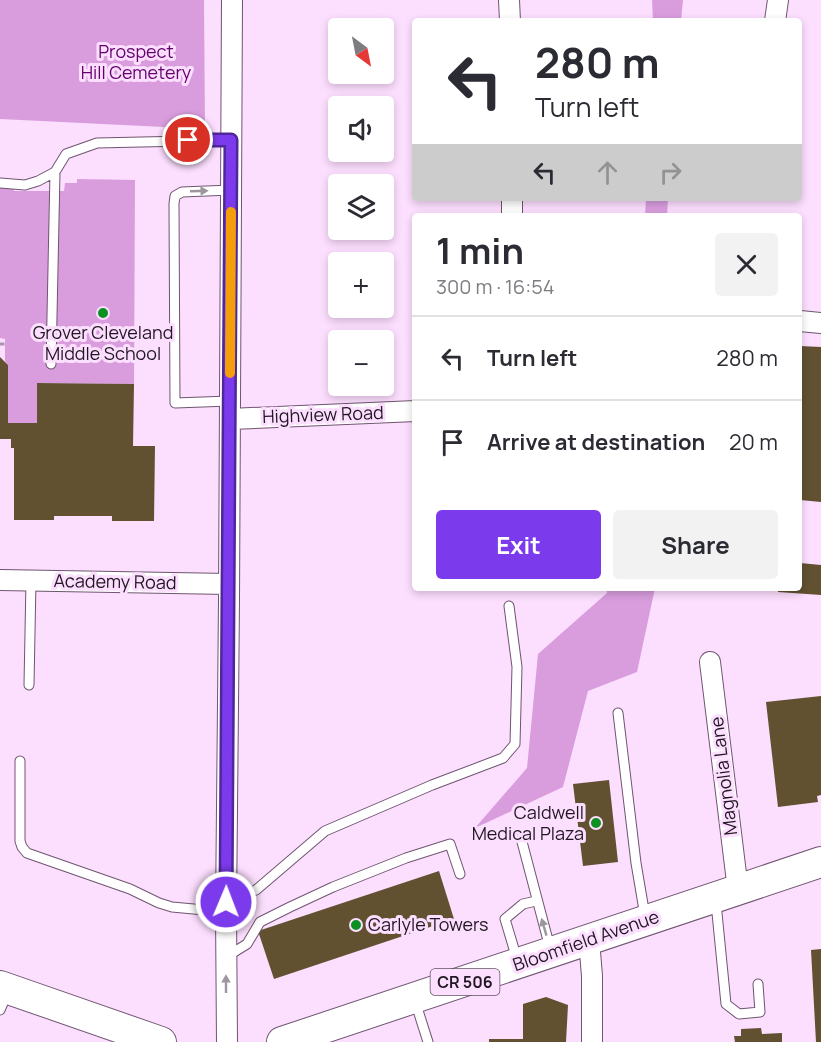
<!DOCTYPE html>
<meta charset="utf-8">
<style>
:root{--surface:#fff;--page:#f2f2f3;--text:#2b2b33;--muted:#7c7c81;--line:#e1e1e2;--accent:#7c3aed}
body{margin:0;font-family:Manrope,sans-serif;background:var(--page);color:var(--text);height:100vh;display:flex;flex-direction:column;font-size:22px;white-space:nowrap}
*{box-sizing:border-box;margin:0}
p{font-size:20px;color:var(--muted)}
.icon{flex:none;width:33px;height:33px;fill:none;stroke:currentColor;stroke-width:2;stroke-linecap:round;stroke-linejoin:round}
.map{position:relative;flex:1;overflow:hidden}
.details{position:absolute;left:412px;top:213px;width:390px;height:378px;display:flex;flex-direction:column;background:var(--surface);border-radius:6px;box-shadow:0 3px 9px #0003}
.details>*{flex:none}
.hud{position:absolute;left:412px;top:18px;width:390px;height:183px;border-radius:6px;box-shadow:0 3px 9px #0003;background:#fff;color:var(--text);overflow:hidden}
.needle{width:39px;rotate:148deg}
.buttons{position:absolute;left:328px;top:18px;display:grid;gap:12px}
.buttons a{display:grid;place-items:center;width:66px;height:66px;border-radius:6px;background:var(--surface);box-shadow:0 3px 9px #0003;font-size:30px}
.pin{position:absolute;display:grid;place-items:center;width:51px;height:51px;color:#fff;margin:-26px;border:3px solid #fff;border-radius:50%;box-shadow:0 2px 6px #0007}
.me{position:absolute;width:66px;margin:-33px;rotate:1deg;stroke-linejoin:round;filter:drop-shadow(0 0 4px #0008)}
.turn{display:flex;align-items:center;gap:21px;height:126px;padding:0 24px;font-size:27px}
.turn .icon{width:78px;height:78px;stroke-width:2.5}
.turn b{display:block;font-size:42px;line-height:51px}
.lanes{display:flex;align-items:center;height:57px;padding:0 24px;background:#0003;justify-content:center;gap:30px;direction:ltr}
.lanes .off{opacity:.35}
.round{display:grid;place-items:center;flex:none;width:63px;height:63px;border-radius:6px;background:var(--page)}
.overview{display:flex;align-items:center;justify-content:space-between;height:102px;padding:0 24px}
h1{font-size:36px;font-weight:700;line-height:45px}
.button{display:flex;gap:12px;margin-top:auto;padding:12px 24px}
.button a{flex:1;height:69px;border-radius:6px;background:var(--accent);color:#fff;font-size:24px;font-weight:700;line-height:69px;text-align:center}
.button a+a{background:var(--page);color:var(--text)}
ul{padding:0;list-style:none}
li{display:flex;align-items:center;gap:18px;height:84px;padding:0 24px;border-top:2px solid var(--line)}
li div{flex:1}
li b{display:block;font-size:22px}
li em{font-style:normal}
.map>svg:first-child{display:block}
</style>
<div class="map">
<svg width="821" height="1042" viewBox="0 0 821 1042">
<rect width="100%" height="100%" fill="#fcdefe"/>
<path fill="#d99dde" d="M0 0H204L205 129 0 119Z
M652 0H683L681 21H653Z
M77 179 135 180 134 384 37 383V423H8V365L5 361V339L0 338V186L13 187 14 191H64L65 183H77Z
M646 198H668L667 216H645Z
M606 588H655L637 672 588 691 563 787 475 828 527 768 538 654 607 593Z"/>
<path fill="#615130" d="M800 346 821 347V502L800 500Z
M0 357 8 365V423H37V383L134 384 133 446H155L154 521H112V516H54V520H14V448H11V439H0Z
M800 563 821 565V595L778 592V588H800Z
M821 696V795L817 796 818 802 778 807 766 702Z
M609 780 618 862 583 866 573 784Z
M439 871 454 919 274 979 258 931Z
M821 949V1042H816L811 950Z
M546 997 568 1005 566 1042H489V1039H523V1004Z
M761 1028 762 1034 782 1033V1042H735L734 1036H741V1029Z"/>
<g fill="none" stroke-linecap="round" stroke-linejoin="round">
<g stroke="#6f5570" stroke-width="11">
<path id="service" d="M0 183 25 185 38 181 55 172 66 154 97 143 231 140
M51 364 55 172
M230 401 175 403 174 204 175 196 182 192 231 190
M29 685 31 580
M618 713 636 863 645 916
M20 761V841L22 847 27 853 130 889 159 903 172 907 226 912
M521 838 550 948
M226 902 256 890 325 831 432 785 503 758 515 744 517 667 509 606
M716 903 726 1004 739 1014 760 1012 758 984
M226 957 247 944 260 922 290 907 333 887 406 858 450 844 460 874
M517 959 505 919 523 904 536 901
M415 1001 428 1042
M0 1010 7 994"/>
</g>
<g stroke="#6f5570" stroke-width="22">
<path id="minor" d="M509 0 510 21
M775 21 778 0
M512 198V216
M800 321 821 323
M230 419 416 411
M0 580 229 584
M710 662 738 890
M589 940 592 976V1042
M227 1042 226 912 229 600 232 0"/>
</g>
<g stroke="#6f5570" stroke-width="32">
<path id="primary" d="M0 986 161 1042
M282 1042 821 862"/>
</g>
<path stroke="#ab94ad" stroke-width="3" stroke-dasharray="4.5 4.5" stroke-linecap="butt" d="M0 344H5"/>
<use href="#service" stroke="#fff" stroke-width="9"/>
<use href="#minor" stroke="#fff" stroke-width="20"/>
<use href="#primary" stroke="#fff" stroke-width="30"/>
</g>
<defs><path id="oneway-solid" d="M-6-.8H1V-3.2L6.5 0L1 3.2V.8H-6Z" transform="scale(1.5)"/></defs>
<g fill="#9b979c">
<use href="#oneway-solid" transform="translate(199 191) rotate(-2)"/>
<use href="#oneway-solid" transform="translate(544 927) rotate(-106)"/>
<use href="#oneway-solid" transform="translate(226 984) rotate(-90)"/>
</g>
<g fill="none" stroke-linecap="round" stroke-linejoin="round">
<g stroke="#51269a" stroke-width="15">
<path id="route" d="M188 140H231L226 902"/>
</g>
<use href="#route" stroke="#7c3aed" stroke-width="10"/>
<path stroke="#f59e0b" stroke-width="10" d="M230 373 231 212"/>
</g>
<g fill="#0a9122" stroke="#fcdefe" stroke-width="2">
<circle cx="103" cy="313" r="6"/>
<circle cx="596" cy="823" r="6"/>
<circle cx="356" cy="925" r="6"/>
</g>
<g text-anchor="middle" stroke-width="6" stroke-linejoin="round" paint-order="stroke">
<rect fill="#fcdefe" stroke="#635364" stroke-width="1.5" x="430.5" y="969" width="69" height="26" rx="4.5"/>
<g font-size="16" font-weight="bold" fill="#211722">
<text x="465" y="988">CR 506</text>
</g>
<g font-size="18" fill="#64026d" stroke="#fcdefe">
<text x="136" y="58">Prospect<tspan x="136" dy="21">Hill Cemetery</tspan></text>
</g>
<g font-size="18" fill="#211722" stroke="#fcdefe">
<text x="103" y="339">Grover Cleveland<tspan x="103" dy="21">Middle School</tspan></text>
<text x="584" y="819" text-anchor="end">Caldwell<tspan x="584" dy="21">Medical Plaza</tspan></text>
<text x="368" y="931" text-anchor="start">Carlyle Towers</text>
</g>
<g font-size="18" fill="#211722" stroke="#fcdefe">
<text transform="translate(323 415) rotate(-2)" y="6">Highview Road</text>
<text transform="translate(115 582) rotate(1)" y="6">Academy Road</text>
<text transform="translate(724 776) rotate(-97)" y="6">Magnolia Lane</text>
<text transform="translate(586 941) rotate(-19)" y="6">Bloomfield Avenue</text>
</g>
</g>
</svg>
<div class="buttons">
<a><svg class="needle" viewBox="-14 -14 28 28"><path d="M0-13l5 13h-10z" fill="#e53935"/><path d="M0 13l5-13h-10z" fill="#7c7c81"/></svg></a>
<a><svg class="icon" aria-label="sound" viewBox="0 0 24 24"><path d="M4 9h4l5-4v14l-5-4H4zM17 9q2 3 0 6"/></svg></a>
<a><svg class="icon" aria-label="layers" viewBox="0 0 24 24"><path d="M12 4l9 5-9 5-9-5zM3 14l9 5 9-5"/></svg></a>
<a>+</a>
<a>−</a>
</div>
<div class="pin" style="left:188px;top:140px;background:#d93025"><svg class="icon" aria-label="arrive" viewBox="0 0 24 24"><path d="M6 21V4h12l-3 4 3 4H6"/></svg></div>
<svg class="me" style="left:226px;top:902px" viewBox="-20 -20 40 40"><circle r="17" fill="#7c3aed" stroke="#fff" stroke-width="3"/><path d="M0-11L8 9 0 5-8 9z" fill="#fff"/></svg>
<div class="hud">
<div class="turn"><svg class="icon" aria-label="left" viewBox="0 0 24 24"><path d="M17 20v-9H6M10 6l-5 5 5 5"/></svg><div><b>280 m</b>Turn left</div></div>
<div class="lanes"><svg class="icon" aria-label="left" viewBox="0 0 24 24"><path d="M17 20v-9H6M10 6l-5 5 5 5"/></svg><svg class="icon off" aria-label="ahead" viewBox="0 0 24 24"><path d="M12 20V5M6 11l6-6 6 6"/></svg><svg class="icon off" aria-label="right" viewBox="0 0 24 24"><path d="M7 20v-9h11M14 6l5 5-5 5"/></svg></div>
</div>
<section class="details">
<div class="overview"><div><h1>1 min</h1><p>300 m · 16:54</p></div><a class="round"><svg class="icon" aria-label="close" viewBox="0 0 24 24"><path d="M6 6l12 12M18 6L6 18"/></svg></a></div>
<ul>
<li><svg class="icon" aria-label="left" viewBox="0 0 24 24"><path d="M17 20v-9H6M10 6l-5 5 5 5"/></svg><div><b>Turn left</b></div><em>280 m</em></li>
<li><svg class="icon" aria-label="arrive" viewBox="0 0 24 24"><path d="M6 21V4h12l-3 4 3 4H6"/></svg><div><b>Arrive at destination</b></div><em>20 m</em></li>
</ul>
<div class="button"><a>Exit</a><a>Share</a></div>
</section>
</div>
